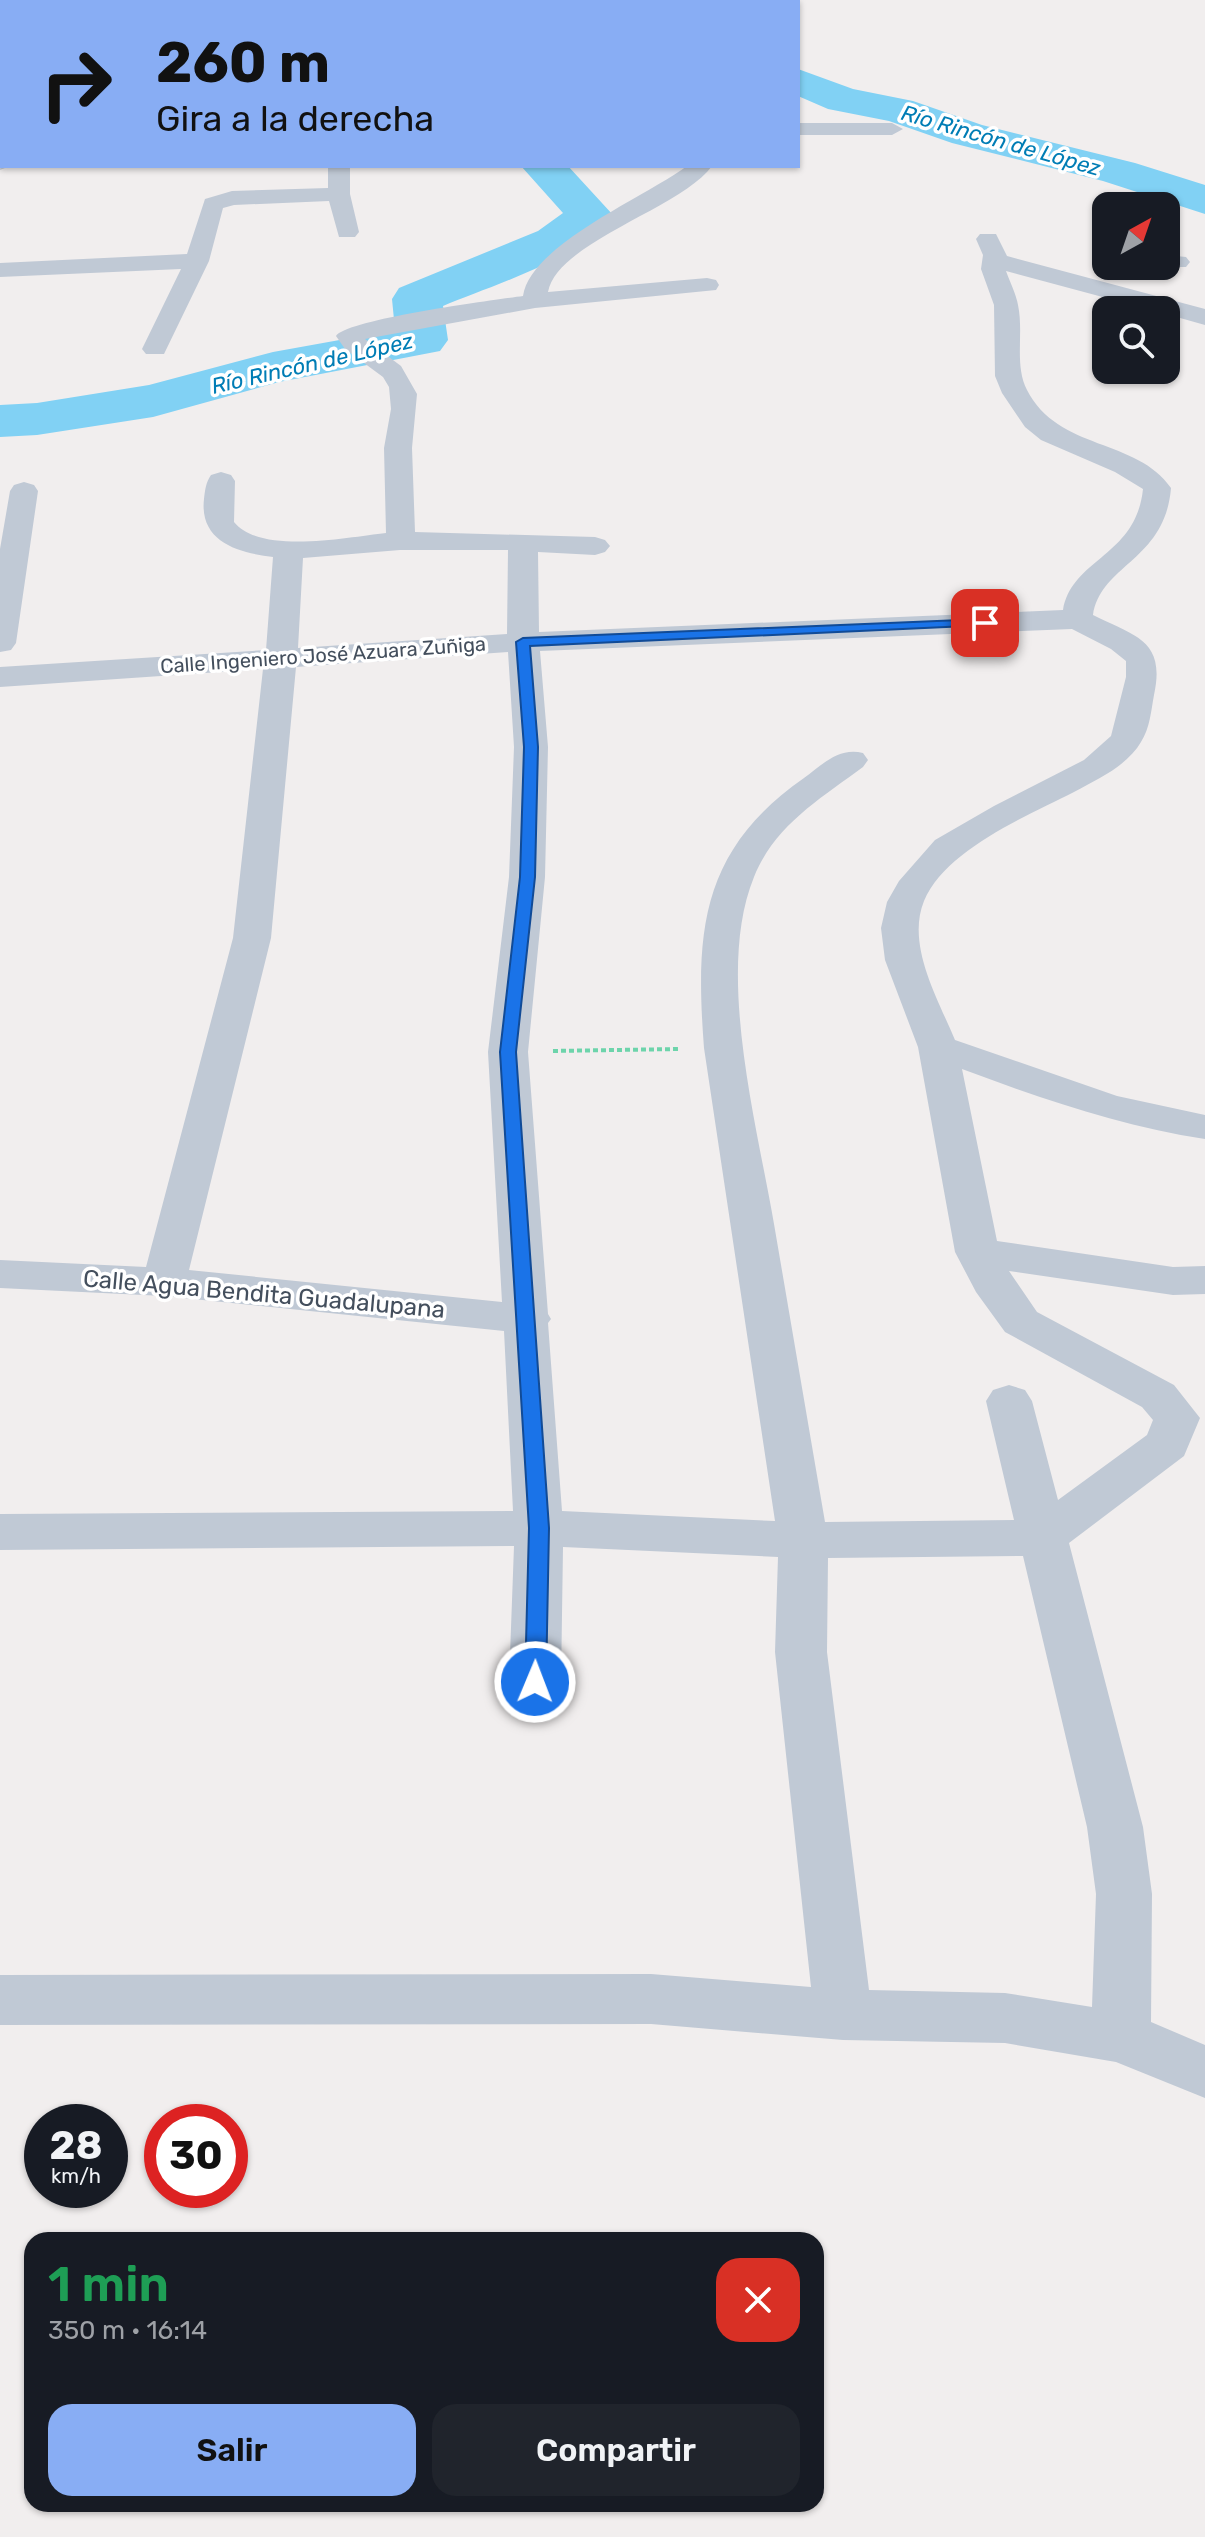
<!DOCTYPE html>
<html lang="es">
<meta charset="utf-8">
<style>
:root{--surface:#171b24;--page:#20242c;--text:#f1f3f6;--muted:#9ea1a6;--accent:#88adf4}
body{margin:0;font-family:Rubik,sans-serif;background:var(--page);color:var(--text);height:100vh;display:flex;flex-direction:column;font-size:30px;white-space:nowrap}
*{box-sizing:border-box;margin:0}
p{font-size:26px;color:var(--muted)}
.icon{flex:none;width:44px;height:44px;fill:none;stroke:currentColor;stroke-width:2;stroke-linecap:round;stroke-linejoin:round}
.map{position:relative;flex:1;overflow:hidden}
.details{position:absolute;left:24px;top:2232px;width:800px;height:280px;display:flex;flex-direction:column;background:var(--surface);border-radius:24px;box-shadow:0 2px 6px #0004}
.details>*{flex:none}
.top-card{position:absolute;left:0px;top:0px;width:800px;height:168px;box-shadow:0 2px 6px #0004;background:#88adf4;color:#111;overflow:hidden}
.needle{width:52px;rotate:40deg}
.tools{position:absolute;left:1092px;top:192px;display:grid;gap:16px}
.tools a{display:grid;place-items:center;width:88px;height:88px;border-radius:16px;background:var(--surface);box-shadow:0 2px 6px #0004;font-size:40px}
.speed{position:absolute;left:24px;top:2104px;display:flex;gap:16px;font-size:40px;font-weight:700;text-align:center}
.speed>*{display:grid;place-content:center;width:104px;height:104px;border-radius:50%;background:var(--surface);box-shadow:0 2px 6px #0004;line-height:1}
.speed small{font-size:20px;font-weight:400}
.speed .limit{border:12px solid #d22;background:#fff;color:#111}
.pin{position:absolute;display:grid;place-items:center;width:68px;height:68px;color:#fff;margin:-34px;border-radius:16px;box-shadow:0 4px 12px #0006}
.me{position:absolute;width:88px;margin:-44px;rotate:1deg;stroke-linejoin:round;filter:drop-shadow(0 0 6px #0008)}
.turn{display:flex;align-items:center;gap:28px;height:168px;padding:0 24px;font-size:36px}
.turn .icon{width:104px;height:104px;stroke-width:2.5}
.turn b{display:block;font-size:56px;line-height:68px}
.round{display:grid;place-items:center;flex:none;width:84px;height:84px;border-radius:24px;background:var(--page)}
.overview{display:flex;align-items:center;justify-content:space-between;height:136px;padding:0 24px}
h1{font-size:48px;font-weight:600;line-height:60px;color:#1e9e55}
.primary-button{display:flex;gap:16px;margin-top:auto;padding:16px 24px}
.primary-button a{flex:1;height:92px;border-radius:24px;background:var(--accent);color:#111;font-size:32px;font-weight:600;line-height:92px;text-align:center}
.primary-button a+a{background:var(--page);color:var(--text)}
.map>svg:first-child{display:block}
</style>
<div class="map">
<svg width="1205" height="2537" viewBox="0 0 1205 2537">
<rect width="100%" height="100%" fill="#f1eeee"/>
<g fill="none" stroke-linecap="round" stroke-linejoin="round">
<path fill="#81d1f4" fill-rule="evenodd" d="M798 69 853 89 913 101 982 125 1135 163 1205 185V214L1103 181 952 143 889 121 828 109 798 96Z
M521 166H568L613 215C584 257 491 286 443 306L448 340 440 351 279 382 153 417 37 435 0 437V405L37 403 149 385 273 352 395 330 392 299 399 288 538 231 563 213Z"/>
<path stroke="#6dd4ab" stroke-width="4" stroke-dasharray="5 3" stroke-linecap="butt" d="M553 1051 679 1049"/>
<path fill="#c0c9d5" fill-rule="evenodd" d="M358 0H381L382 2H359Z
M0 11H2V23H0Z
M0 52H2V64H0Z
M798 123H892L903 129 892 135H798Z
M2 155V166H10L0 170Z
M328 166H350V194L359 232 355 237H339L329 201 234 205 223 208 209 261 164 354H146L142 349 181 269 0 277V263L187 254 205 199 232 191 328 188Z
M687 166H712C682 208 557 242 548 292L707 278 716 280 719 285 716 290 535 308 365 339 401 366 417 394 412 448 415 532 595 537 605 540 610 546 605 552 595 555 538 552 539 632 1063 610C1072 558 1136 557 1143 489L1115 472 1041 440 1025 427 1002 393 995 376 994 305 981 269 983 255 976 239 980 234H996L1007 256 1205 309V325L1166 314V310H1151L1006 271C1010 282 1016 294 1018 305 1024 333 1014 365 1027 390 1058 451 1137 438 1171 488 1165 561 1101 564 1093 615 1135 636 1166 640 1154 695 1151 711 1150 728 1141 742 1127 766 1098 779 1074 792 1027 816 945 850 924 901 906 945 938 999 955 1040L1117 1096 1205 1115V1139C1121 1126 1042 1099 962 1069L997 1241 1173 1267 1205 1266V1294L1173 1295 1009 1271 1037 1312 1174 1385 1200 1418 1184 1456 1069 1543 1143 1827 1152 1894 1151 2022 1205 2045V2098L1116 2062 1005 2043 843 2040 651 2024 0 2025V1975L651 1974 811 1987 775 1652 778 1557 563 1547 561 1682 553 1696 535 1702 517 1696 509 1682 514 1546 0 1550V1514L513 1511 504 1331 164 1296 0 1288V1260L146 1267 233 938 263 669 0 687V667L266 650 273 557C239 553 199 542 204 499 205 490 206 482 211 475L221 472 231 475 235 481 234 522C260 555 349 537 386 533L384 448 391 409 389 387 383 377 345 349 336 336C348 319 494 300 523 296 530 245 647 196 687 166ZM400 550H508L507 634 298 648 303 558ZM1072 629 1111 649 1126 661V677L1111 736 1084 760 994 806 935 840 899 881 887 902 881 928 885 960 918 1047 955 1252 976 1292 1005 1332 1142 1407 1153 1420 1147 1435 1058 1500 1032 1401 1025 1390 1009 1385 993 1390 986 1401 1014 1520 825 1522C808 1423 791 1323 774 1224 757 1124 715 972 754 877 775 825 820 799 863 767L868 760 863 753C839 747 823 764 804 778 701 850 695 931 704 1048L775 1521 562 1511 548 1323 551 1319 548 1314 528 1052 545 877 548 747 540 651ZM508 652 514 747 509 877 488 1052 502 1302 189 1270 271 938 296 667ZM1023 1556 1087 1827 1096 1894 1092 2007 1005 1993 869 1990 827 1652 828 1558Z
M1166 255 1186 257 1190 262 1186 267H1158L1166 266Z
M24 482 34 485 38 491 16 643 11 650 0 652V549L10 491 14 485Z"/>
</g>
<path fill="#1a73e8" stroke="#114b97" stroke-width="2" d="M985 619 991 623 989 625 530 646 538 747 535 877 516 1052 549 1528 546 1682 543 1688 535 1690 528 1688 525 1682 529 1528 500 1052 520 877 524 747 516 642 523 638Z"/>
<g text-anchor="middle" stroke-width="7" stroke-linejoin="round" paint-order="stroke">
<g font-size="20" fill="#444f5d" stroke="#fff">
<text transform="translate(323 655) rotate(-4)" y="7">Calle Ingeniero José Azuara Zuñiga</text>
</g>
<g font-size="22" font-style="italic" fill="#007db5" stroke="#fff">
<text transform="translate(1001 140) rotate(16)" y="8">Río Rincón de López</text>
<text transform="translate(312 363) rotate(-13)" y="8">Río Rincón de López</text>
</g>
<g font-size="24" fill="#444f5d" stroke="#fff">
<text transform="translate(264 1294) rotate(5)" y="8">Calle Agua Bendita Guadalupana</text>
</g>
</g>
</svg>
<div class="tools">
<a><svg class="needle" viewBox="-14 -14 28 28"><path d="M0-13l5 13h-10z" fill="#e53935"/><path d="M0 13l5-13h-10z" fill="#9ea1a6"/></svg></a>
<a><svg class="icon" aria-label="search" viewBox="0 0 24 24"><circle cx="10" cy="10" r="6"/><path d="M15 15l6 6"/></svg></a>
</div>
<div class="speed"><div>28<small>km/h</small></div><div class="limit">30</div></div>
<div class="pin" style="left:985px;top:623px;background:#d93025"><svg class="icon" aria-label="arrive" viewBox="0 0 24 24"><path d="M6 21V4h12l-3 4 3 4H6"/></svg></div>
<svg class="me" style="left:535px;top:1682px" viewBox="-20 -20 40 40"><circle r="17" fill="#1a73e8" stroke="#fff" stroke-width="3"/><path d="M0-11L8 9 0 5-8 9z" fill="#fff"/></svg>
<div class="top-card">
<div class="turn"><svg class="icon" aria-label="right" viewBox="0 0 24 24"><path d="M7 20v-9h11M14 6l5 5-5 5"/></svg><div><b>260 m</b>Gira a la derecha</div></div>
</div>
<section class="details">
<div class="overview"><div><h1>1 min</h1><p>350 m · 16:14</p></div><a class="round" style="background:#d93025;color:#fff"><svg class="icon" aria-label="close" viewBox="0 0 24 24"><path d="M6 6l12 12M18 6L6 18"/></svg></a></div>
<div class="primary-button"><a>Salir</a><a>Compartir</a></div>
</section>
</div>
